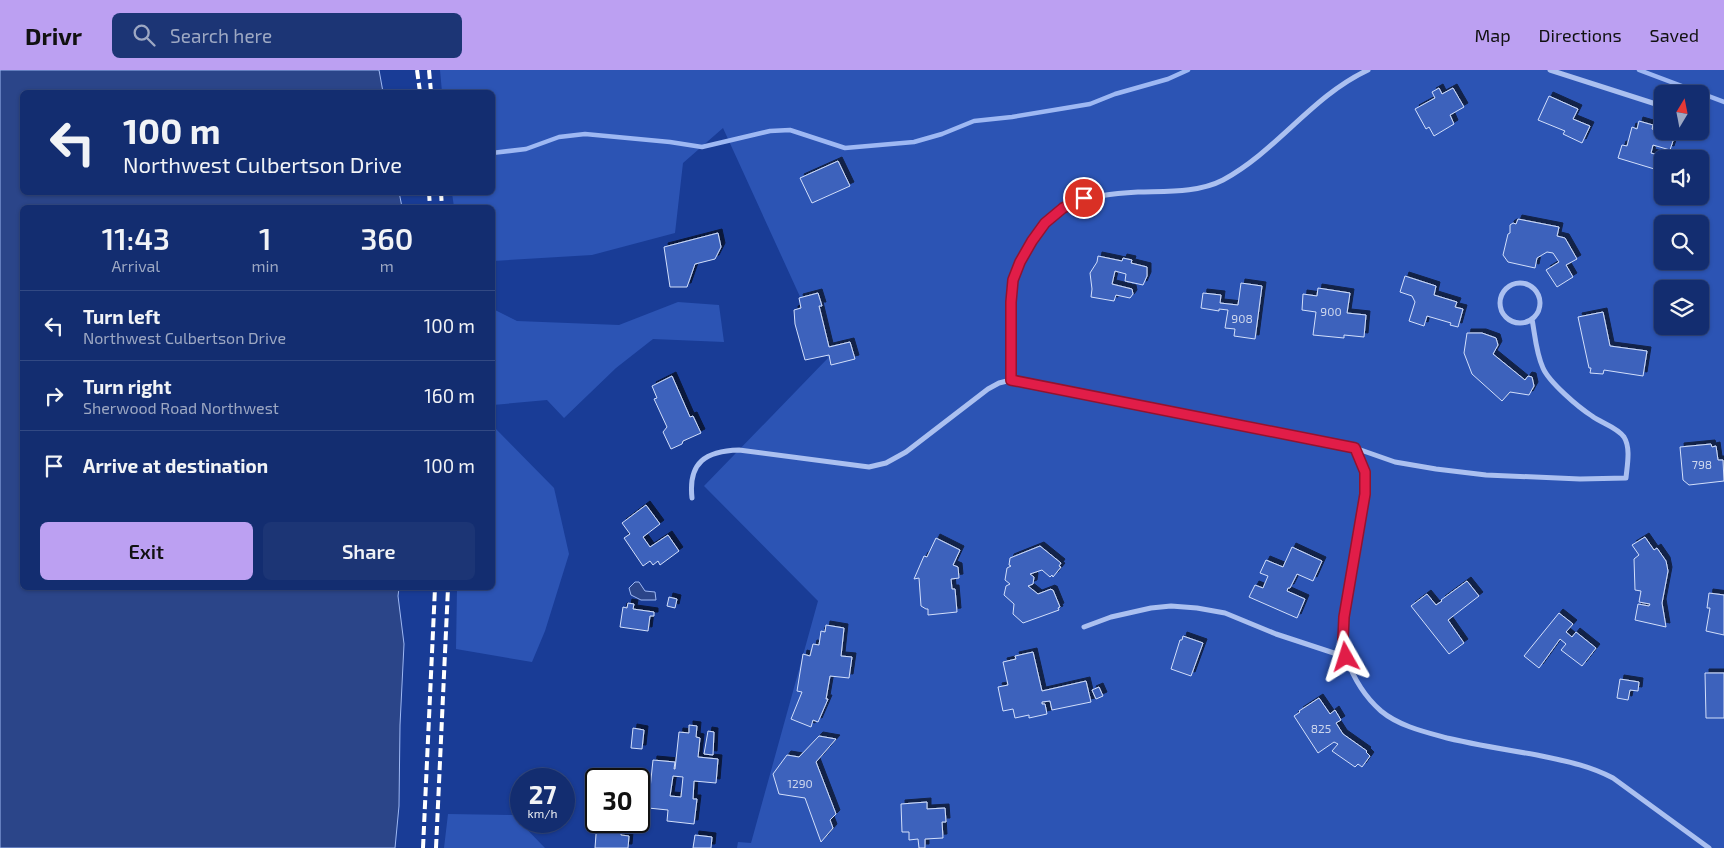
<!DOCTYPE html>
<style>
:root{--surface:#132d70;--page:#1c3575;--text:#f1f3f6;--muted:#9da8c3;--line:#324983;--accent:#bca0f2}
body{margin:0;font-family:"Exo 2",sans-serif;background:var(--page);color:var(--text);height:100vh;display:flex;flex-direction:column;font-size:19px;white-space:nowrap}
*{box-sizing:border-box;margin:0}
p{font-size:16px;color:var(--muted)}
.icon{flex:none;width:28px;height:28px;fill:none;stroke:currentColor;stroke-width:2;stroke-linecap:round;stroke-linejoin:round}
.map{position:relative;flex:1;overflow:hidden}
.side{position:absolute;left:20px;top:135px;width:475px;height:385px;display:flex;flex-direction:column;background:var(--surface);border-radius:8px;box-shadow:0 1px 4px #0004,0 0 0 1px var(--line)}
.side>*{flex:none}
.hud{position:absolute;left:20px;top:20px;width:475px;height:105px;border-radius:8px;box-shadow:0 1px 4px #0004,0 0 0 1px var(--line);background:#132d70;color:var(--text);overflow:hidden}
.needle{width:32px;rotate:10deg}
.tools{position:absolute;left:1654px;top:15px;display:grid;gap:10px}
.tools a{display:grid;place-items:center;width:55px;height:55px;border-radius:8px;background:var(--surface);box-shadow:0 1px 4px #0004,0 0 0 1px var(--line);font-size:25px}
.speed{position:absolute;left:510px;top:698px;display:flex;gap:10px;font-size:25px;font-weight:700;text-align:center}
.speed>*{display:grid;place-content:center;width:65px;height:65px;border-radius:50%;background:var(--surface);box-shadow:0 1px 4px #0004,0 0 0 1px var(--line);line-height:1}
.speed small{font-size:12px;font-weight:400}
.speed .limit{border:2px solid #111;border-radius:8px;background:#fff;color:#111}
.pin{position:absolute;display:grid;place-items:center;width:42px;height:42px;color:#fff;margin:-21px;border:2px solid #fff;border-radius:50%;box-shadow:0 1px 5px #0007}
.me{position:absolute;width:55px;margin:-28px;rotate:354deg;stroke-linejoin:round;filter:drop-shadow(0 0 4px #0008)}
.turn{display:flex;align-items:center;gap:18px;height:105px;padding:0 20px;font-size:22px}
.turn .icon{width:65px;height:65px;stroke-width:2.5}
.turn b{display:block;font-size:35px;line-height:42px}
.eta{display:flex;justify-content:space-evenly;align-items:center;height:85px;text-align:center}
.eta b{font-size:30px;font-weight:600;line-height:35px}
.button{display:flex;gap:10px;margin-top:auto;padding:10px 20px}
.button a{flex:1;height:58px;border-radius:8px;background:var(--accent);color:#111;font-size:20px;font-weight:600;line-height:58px;text-align:center}
.button a+a{background:var(--page);color:var(--text)}
ul{padding:0;list-style:none}
li{display:flex;align-items:center;gap:15px;height:70px;padding:0 20px;border-top:1px solid var(--line)}
li div{flex:1}
li b{display:block;font-size:19px}
li em{font-style:normal}
header{display:flex;align-items:center;gap:30px;box-sizing:border-box;height:70px;padding:0 25px;background:var(--accent);color:#111}
header strong{font-size:24px}
nav{display:flex;gap:28px;margin-inline-start:auto;font-size:18px}
.search{width:350px;height:45px;background:var(--page);display:flex;align-items:center;gap:12px;box-sizing:border-box;padding:0 18px;border-radius:8px;color:var(--muted);font-size:19px}
.map>svg:first-child{display:block}
</style>
<header>
<strong>Drivr</strong>
<div class="search"><svg class="icon" aria-label="search" viewBox="0 0 24 24"><circle cx="10" cy="10" r="6"/><path d="M15 15l6 6"/></svg>Search here</div>
<nav><a>Map</a><a>Directions</a><a>Saved</a></nav>
</header>
<div class="map">
<svg width="1724" height="778" viewBox="0 0 1724 778">
<defs>
<filter id="shadow"><feDropShadow dx="4" dy="-4" stdDeviation="0" flood-color="#0009"/></filter>
</defs>
<rect width="100%" height="100%" fill="#193c96"/>
<path fill="#2c54b4" fill-rule="evenodd" d="M440 0H1724V778H737L738 772 751 773 818 531 704 416 828 288 723 58 683 93 675 163 592 185 493 191 492 138 454 137 452 123 492 122V22H442ZM1662 24H1700V61H1662ZM1662 89H1700V126H1662ZM1662 154H1700V191H1662ZM1662 219H1700V256H1662Z
M678 232 719 235 724 272 653 269 616 298 564 348 547 330 493 335V239L517 251 619 255Z
M493 356 554 418 569 484 545 561 532 592 456 579 457 518H492Z
M448 744 513 745 545 778H444Z"/>
<path fill="#2b4589" stroke="#9eb8f3" d="M0 0H379L383 22H22V122H399L402 137 22 138V518H399L398 526 404 574 400 655 399 736 395 778H0Z
M635 512H639L645 521 655 522 656 530H641L631 525 629 518Z"/>
<g fill="none" stroke-linecap="round" stroke-linejoin="round">
<path stroke="#9eb8f3" stroke-width="4.5" d="M1639 0 1724 32
M492 83 526 79 559 67 585 64 670 72 702 77 770 61 790 60 845 78 914 72 942 64 974 51 1012 47 1090 34 1115 24 1168 9 1188 0"/>
</g>
<path fill="#3e62bc" stroke="#d2dffb" fill-rule="evenodd" filter="url(#shadow)" d="M1439 18 1442 24 1453 18 1464 37 1450 45 1454 54 1434 66 1429 57 1426 59 1415 39 1435 28 1432 22Z
M1549 26 1578 39 1573 49 1590 56 1582 73 1563 64 1565 61 1538 50Z
M1639 51 1653 55 1652 59 1658 61 1657 63 1674 68 1670 80 1653 75 1651 83 1665 87 1662 89 1661 101 1618 88 1622 75 1627 76 1632 57 1637 59Z
M838 91 850 116 812 133 800 108Z
M1518 149 1559 157 1557 166 1565 168 1577 189 1566 195 1573 207 1557 217 1546 200 1559 192 1553 183 1547 182 1537 188 1535 198 1508 192 1503 185 1508 164 1510 163V155L1513 153 1516 154Z
M718 163 721 177 715 189 695 194 687 217H670L664 177Z
M1098 186 1122 191 1123 188 1132 190 1131 193 1147 197V206L1143 215 1125 211 1126 204 1115 201 1112 214 1132 219 1133 224 1130 228 1116 225 1114 231 1091 227 1092 219 1090 203 1097 192Z
M1405 206 1436 216 1434 225 1457 232 1455 237 1463 239 1458 257 1450 255 1451 253 1427 246 1424 256 1409 251 1415 232 1412 226 1400 222Z
M1241 213 1262 216 1255 269 1234 266 1235 259 1225 258 1228 240 1219 239V241L1201 238 1203 223 1221 225 1220 233 1238 235Z
M1318 218 1350 223 1347 243 1366 245 1364 267 1344 265V268L1313 265 1316 242 1302 240 1303 224 1317 226Z
M818 223 822 236H819L829 277 850 272 855 289 831 295 829 285 805 290 795 254 794 240 801 238 799 228Z
M1603 242 1610 276 1647 281 1643 306 1604 300 1603 304 1590 303 1591 298H1589L1578 247Z
M1467 263H1482L1496 268 1498 275 1493 284 1525 310 1528 306 1532 307 1534 316 1529 325 1510 322 1502 331 1472 304 1464 283Z
M672 306 690 347 693 346 701 363 683 371 682 374 671 379 663 362 667 357 654 329 657 328 652 316Z
M1711 374 1712 377 1716 376 1718 390H1723L1724 411 1689 415 1683 410 1680 377Z
M646 435 660 454 643 467 650 477 668 465 679 481 660 495 658 491 653 495 650 491 643 496 624 468 630 464 622 453Z
M1645 467 1654 480 1657 478 1666 491 1668 501 1662 533 1666 557 1635 550 1638 534 1649 536 1650 534 1639 532 1641 521 1635 520 1634 489 1639 485 1632 475Z
M936 468 960 480 953 495 958 497 959 508 951 509 952 519H955L957 542 928 545V539H926L921 536 919 508 914 509 924 486 927 487Z
M1040 476 1061 493 1059 496 1061 497 1053 507 1052 505 1050 507 1042 500 1030 504 1034 507 1033 514 1028 516 1038 524 1051 519 1052 520H1053L1060 537 1058 538 1059 540 1023 553 1013 544 1014 534 1004 525 1006 516 1010 514 1005 510 1007 498 1011 496 1009 495 1010 488Z
M1292 477 1322 491 1313 511 1297 504 1290 518H1288L1287 521 1305 529 1297 548 1249 527 1255 515 1263 518 1268 506 1260 503 1266 490 1283 497Z
M1467 511 1479 526 1448 550 1464 573 1449 584 1411 536 1427 524 1436 535 1442 531 1441 530Z
M1709 523 1724 525V565L1706 561 1710 538H1707Z
M669 527 677 529 675 538 667 536Z
M628 533 634 534 633 539 654 542V546H650L648 561 620 557 623 537 627 538Z
M1559 543 1573 554 1566 562 1572 567 1576 562 1596 578 1582 596 1561 580 1566 574 1560 569 1539 598 1524 586Z
M826 555 844 558 841 586 852 587 849 608 830 606 826 629H828L818 652 813 650 811 657 791 649 802 622 797 621 803 584 810 586 813 574 819 575 821 561 825 562Z
M1183 566 1203 573 1191 606 1171 599 1180 570H1182Z
M1033 582 1042 621 1086 611 1091 632 1052 640 1050 631 1042 632V634H1045L1047 644 1029 648V645L1015 648 1013 639 1003 641 998 617 1008 615 1003 592 1016 589 1015 586Z
M1705 603H1724V648H1706Z
M1620 609 1639 612 1638 621 1630 620 1628 630 1617 628Z
M1099 617 1103 626 1096 629 1092 620Z
M1319 628 1330 644 1335 640 1341 650 1336 653 1343 664 1367 681 1366 682 1370 686 1362 697 1358 694 1355 697 1332 681 1338 674 1334 672 1318 683 1294 646 1300 642 1299 641Z
M689 655 697 656 696 667 700 668 698 687 718 689 716 713 694 711 693 729H697L694 754 667 751 668 740 648 738 653 690 675 692 674 699H675L679 662 689 663ZM673 706 683 707 681 727 670 726Z
M633 658 644 660 642 679 631 678Z
M708 661 714 662 713 685 704 684Z
M819 666 836 669 816 692 836 744 830 750 833 758 821 772 805 728 779 724 773 704 787 685 799 687Z
M927 732V739L945 738 946 752H942L943 768 925 769V778H919L918 769 909 770V762H902L901 734Z
M597 751 614 752 613 760 621 761V765L629 766 628 778H595Z
M695 765 712 767 711 778H693Z"/>
<g fill="none" stroke-linecap="round" stroke-linejoin="round">
<path stroke="#abc0f0" stroke-width="5" d="M1550 0 1662 36
M1500 233a20 20 0 1 1 40 0a20 20 0 1 1-40 0Z
M1011 310C1011 289 1011 269 1011 249 1011 236 1010 223 1013 211 1015 200 1021 189 1027 180 1054 131 1086 125 1138 122 1166 121 1198 123 1223 110 1277 81 1312 26 1368 0
M692 428C688 392 706 381 739 380L869 397 886 393 906 382 988 319 999 313 1011 310 1355 378 1395 392 1436 399 1486 405 1580 409 1626 408C1627 396 1631 378 1624 367 1617 357 1601 353 1592 346 1578 337 1549 312 1543 298 1536 283 1535 265 1532 249
M1084 557 1111 547 1151 538 1171 536 1197 538 1225 543 1276 564 1346 587C1353 607 1365 627 1381 641 1399 656 1425 662 1447 668 1477 675 1507 680 1537 685 1565 691 1588 695 1613 708L1709 778
M1346 587 1343 569 1344 547 1365 424V402L1355 378"/>
<path stroke="#fff" stroke-width="4" stroke-dasharray="9 4" stroke-linecap="butt" d="M417 0 420 22
M429 0 431 22
M429 122 430 138
M441 122 442 138
M423 778 435 518
M436 778 448 518"/>
</g>
<g fill="none" stroke-linecap="round" stroke-linejoin="round">
<g stroke="#92132f" stroke-width="12">
<path id="route" d="M1084 128 1063 138 1045 153 1032 171 1020 192 1013 210 1011 232V310L1355 378 1365 402V424L1344 547 1343 569 1346 587"/>
</g>
<use href="#route" stroke="#e11d48" stroke-width="9"/>
</g>
<g text-anchor="middle" stroke-width="4" stroke-linejoin="round" paint-order="stroke">
<g font-size="12" fill="#cfd8ee">
<text x="1331" y="246">900</text>
<text x="1242" y="253">908</text>
<text x="1702" y="399">798</text>
<text x="1321" y="663">825</text>
<text x="800" y="718">1290</text>
</g>
</g>
</svg>
<div class="tools">
<a><svg class="needle" viewBox="-14 -14 28 28"><path d="M0-13l5 13h-10z" fill="#e53935"/><path d="M0 13l5-13h-10z" fill="#9da8c3"/></svg></a>
<a><svg class="icon" aria-label="sound" viewBox="0 0 24 24"><path d="M4 9h4l5-4v14l-5-4H4zM17 9q2 3 0 6"/></svg></a>
<a><svg class="icon" aria-label="search" viewBox="0 0 24 24"><circle cx="10" cy="10" r="6"/><path d="M15 15l6 6"/></svg></a>
<a><svg class="icon" aria-label="layers" viewBox="0 0 24 24"><path d="M12 4l9 5-9 5-9-5zM3 14l9 5 9-5"/></svg></a>
</div>
<div class="speed"><div>27<small>km/h</small></div><div class="limit">30</div></div>
<div class="pin" style="left:1084px;top:128px;background:#d93025"><svg class="icon" aria-label="arrive" viewBox="0 0 24 24"><path d="M6 21V4h12l-3 4 3 4H6"/></svg></div>
<svg class="me" style="left:1346px;top:587px" viewBox="-20 -20 40 40"><path d="M0-17L14 15 0 8-14 15z" fill="#e11d48" stroke="#fff" stroke-width="4"/></svg>
<div class="hud">
<div class="turn"><svg class="icon" aria-label="left" viewBox="0 0 24 24"><path d="M17 20v-9H6M10 6l-5 5 5 5"/></svg><div><b>100 m</b>Northwest Culbertson Drive</div></div>
</div>
<section class="side">
<div class="eta">
<div><b>11:43</b><p>Arrival</p></div>
<div><b>1</b><p>min</p></div>
<div><b>360</b><p>m</p></div>
</div>
<ul>
<li><svg class="icon" aria-label="left" viewBox="0 0 24 24"><path d="M17 20v-9H6M10 6l-5 5 5 5"/></svg><div><b>Turn left</b><p>Northwest Culbertson Drive</p></div><em>100 m</em></li>
<li><svg class="icon" aria-label="right" viewBox="0 0 24 24"><path d="M7 20v-9h11M14 6l5 5-5 5"/></svg><div><b>Turn right</b><p>Sherwood Road Northwest</p></div><em>160 m</em></li>
<li><svg class="icon" aria-label="arrive" viewBox="0 0 24 24"><path d="M6 21V4h12l-3 4 3 4H6"/></svg><div><b>Arrive at destination</b></div><em>100 m</em></li>
</ul>
<div class="button"><a>Exit</a><a>Share</a></div>
</section>
</div>
